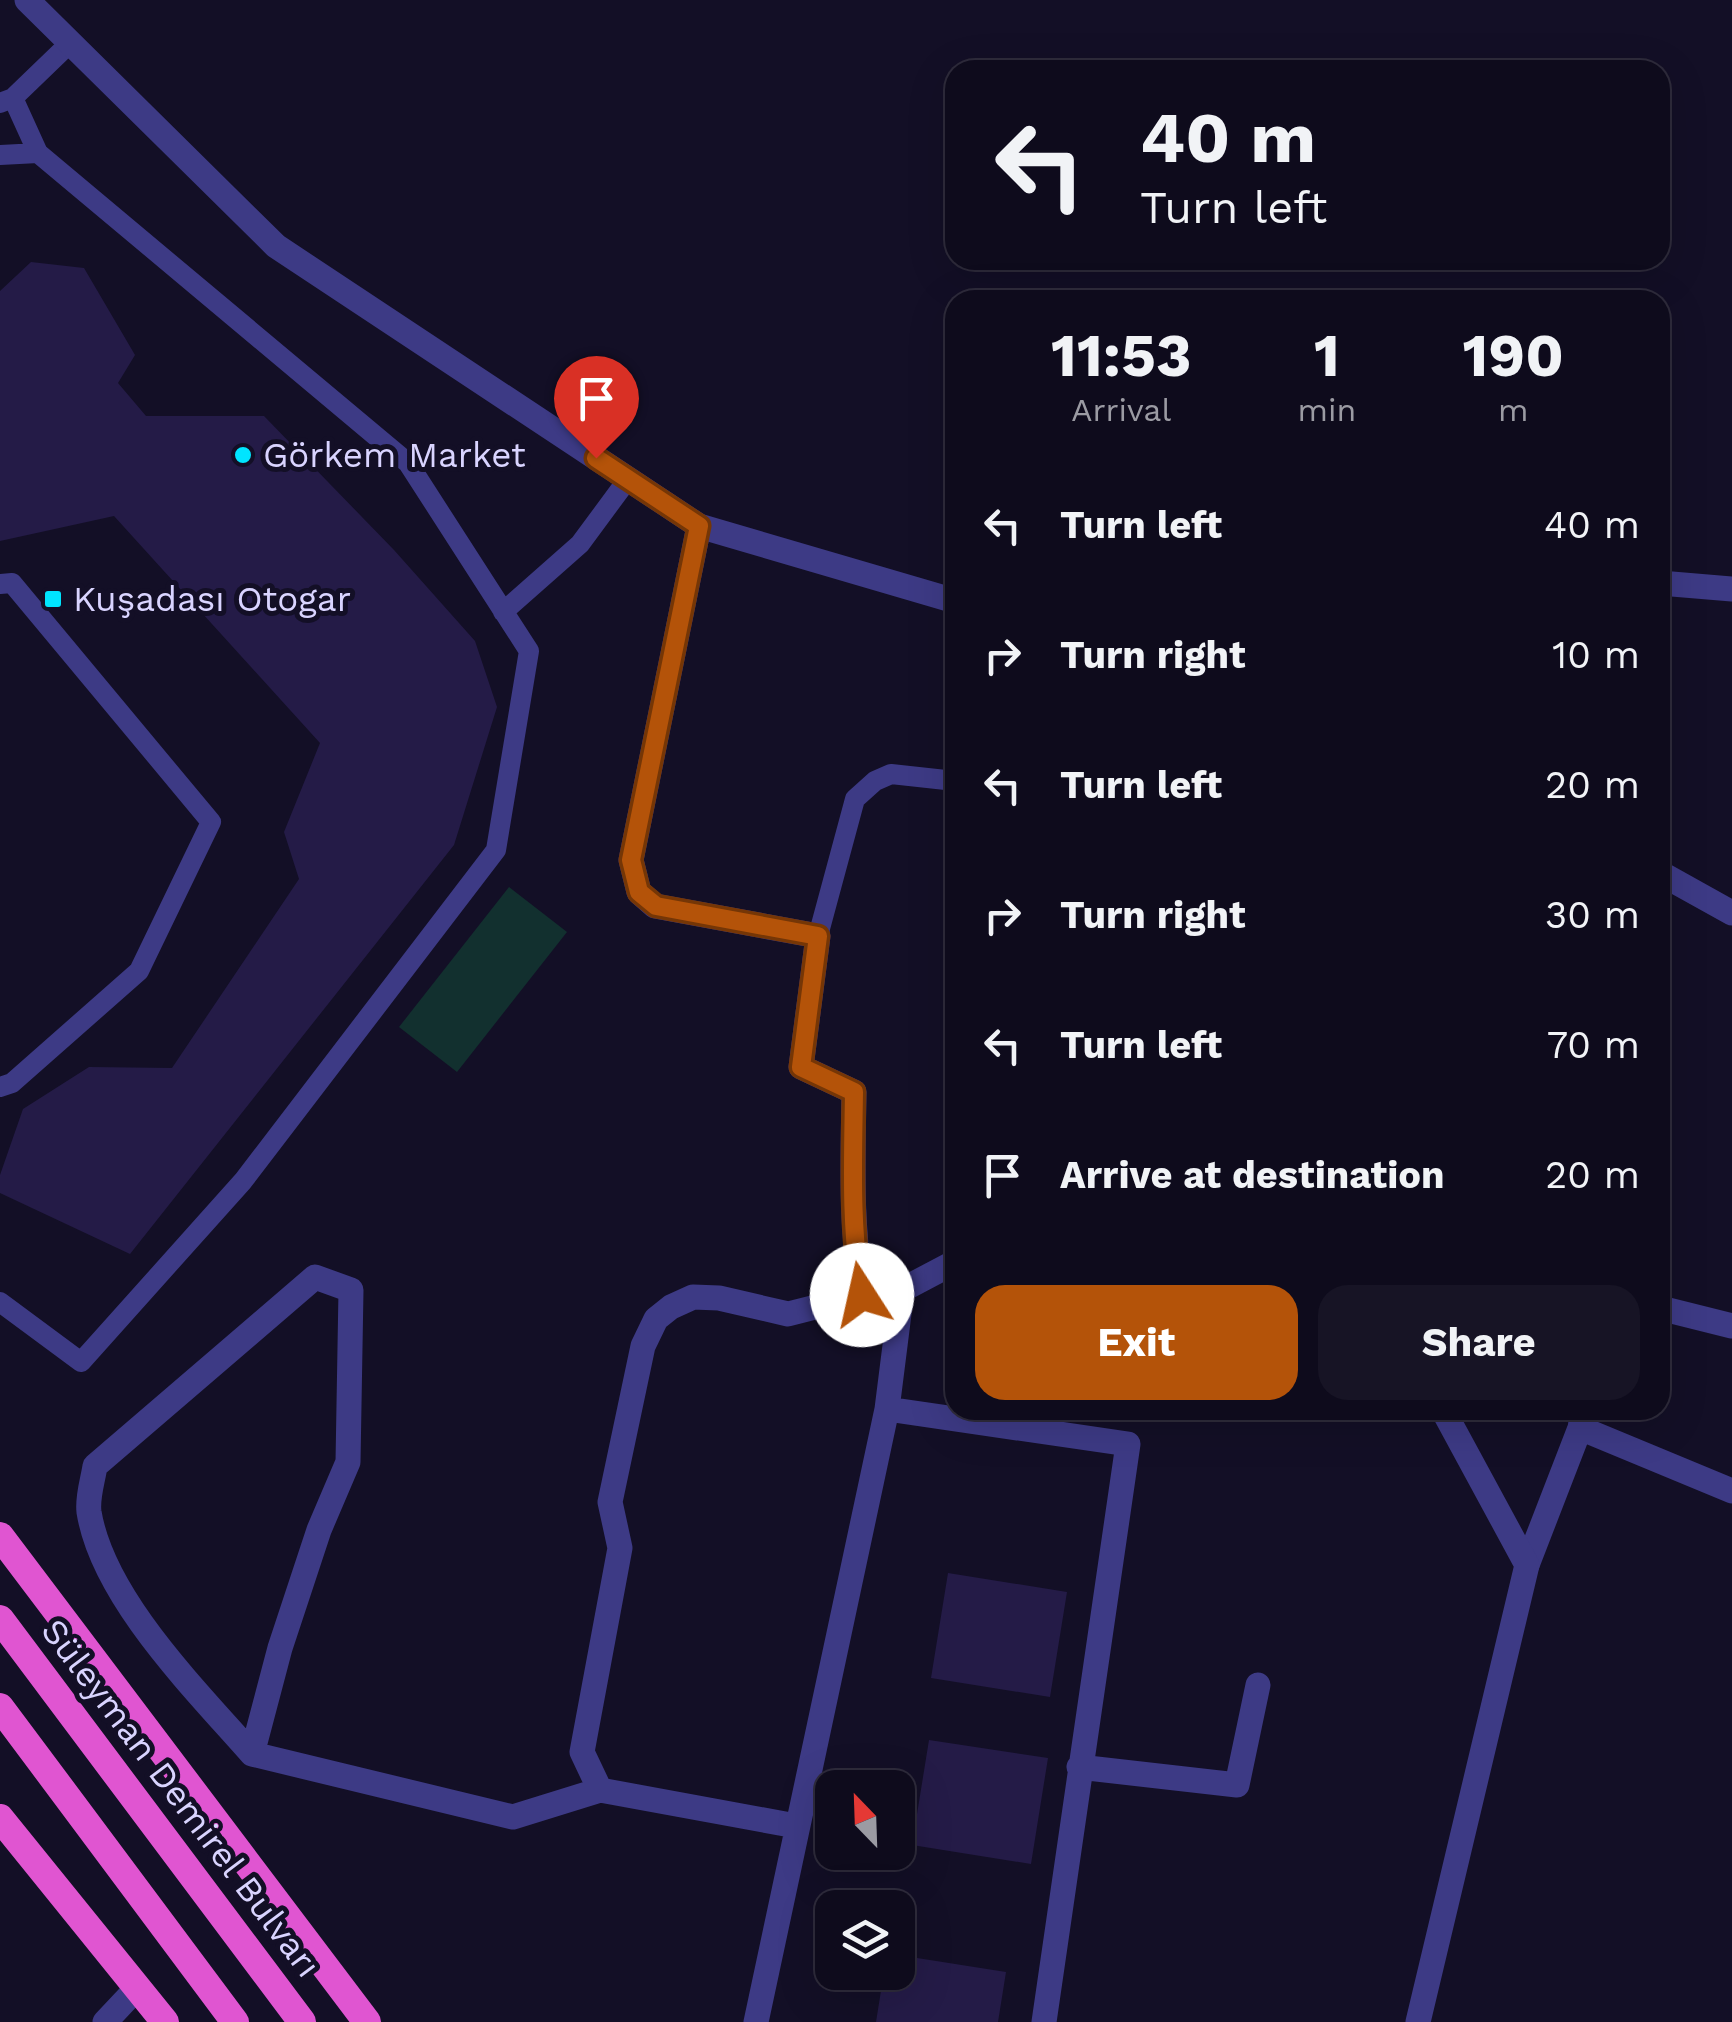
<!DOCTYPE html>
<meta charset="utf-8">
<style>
:root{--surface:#0e0b1c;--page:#171425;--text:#f1f3f6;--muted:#9b9ba3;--line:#2e2b3b;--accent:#b45309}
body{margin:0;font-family:"Work Sans",sans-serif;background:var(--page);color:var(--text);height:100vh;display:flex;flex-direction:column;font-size:38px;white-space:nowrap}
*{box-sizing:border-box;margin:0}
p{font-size:32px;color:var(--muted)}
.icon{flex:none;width:55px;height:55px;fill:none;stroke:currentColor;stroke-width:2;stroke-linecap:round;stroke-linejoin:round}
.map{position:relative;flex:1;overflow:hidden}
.panel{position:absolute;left:945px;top:290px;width:725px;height:1130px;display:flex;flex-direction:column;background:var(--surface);border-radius:30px;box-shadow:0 10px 40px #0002,0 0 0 2px var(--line)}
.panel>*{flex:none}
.banner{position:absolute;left:945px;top:60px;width:725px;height:210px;border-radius:30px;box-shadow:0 10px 40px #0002,0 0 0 2px var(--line);background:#0e0b1c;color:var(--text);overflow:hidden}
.needle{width:65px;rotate:337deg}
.controls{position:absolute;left:815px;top:1770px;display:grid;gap:20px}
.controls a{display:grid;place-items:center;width:100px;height:100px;border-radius:20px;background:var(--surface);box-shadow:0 10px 40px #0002,0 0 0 2px var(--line);font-size:50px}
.pin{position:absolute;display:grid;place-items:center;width:85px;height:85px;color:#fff;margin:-102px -42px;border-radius:50% 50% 50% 0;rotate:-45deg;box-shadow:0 0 10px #0007}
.pin .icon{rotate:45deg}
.me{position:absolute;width:110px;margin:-55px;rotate:350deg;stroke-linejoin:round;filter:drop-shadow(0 0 8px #0008)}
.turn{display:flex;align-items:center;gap:35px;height:210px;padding:0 30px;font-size:45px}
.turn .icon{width:130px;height:130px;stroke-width:2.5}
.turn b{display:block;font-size:70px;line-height:85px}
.eta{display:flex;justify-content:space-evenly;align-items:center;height:170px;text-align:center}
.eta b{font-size:60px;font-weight:700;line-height:70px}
.button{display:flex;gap:20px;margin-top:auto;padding:20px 30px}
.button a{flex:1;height:115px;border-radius:30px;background:var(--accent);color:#fff;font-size:40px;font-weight:700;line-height:115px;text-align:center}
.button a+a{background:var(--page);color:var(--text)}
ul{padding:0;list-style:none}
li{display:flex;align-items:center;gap:30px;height:130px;padding:0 30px}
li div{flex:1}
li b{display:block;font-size:38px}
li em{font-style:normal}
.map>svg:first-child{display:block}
</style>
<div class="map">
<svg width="1732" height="2022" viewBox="0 0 1732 2022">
<rect width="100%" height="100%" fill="#130f26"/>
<path fill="#12302f" d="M509 887 567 932 457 1072 399 1027Z"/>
<path fill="#241b47" d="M31 262 84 268 135 355 118 383 146 416H264L394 550 475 641 497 707 454 845 130 1254 0 1193V1175L23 1109 89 1067 172 1068 299 879 284 832 320 743 114 516 0 541V291Z
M948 1573 1067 1592 1050 1697 931 1678Z
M929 1740 1048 1758 1031 1864 912 1845Z
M898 1955 1006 1972 998 2022H876L884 1972H898Z"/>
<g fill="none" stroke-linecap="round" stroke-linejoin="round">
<path stroke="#3d3a85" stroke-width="20" d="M13 98 38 153
M0 103 13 98 69 44
M0 155 38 153 408 463 529 651 496 850 243 1181 81 1362 0 1302
M0 584 12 583 211 822 139 971 12 1083 0 1087
M503 612 580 544 628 479
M818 936 855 799 875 781 891 774 955 781"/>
<path stroke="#3d3a85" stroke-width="25" d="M699 526 631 860 639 892 655 906 818 936 801 1067 854 1092C853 1161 850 1228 863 1295
M1660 583 1732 589
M1660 873 1732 913
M1660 1308 1732 1326
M887 1409 1128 1444 1044 2022
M1580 1428 1732 1491
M1527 1565 1580 1428 1583 1410
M252 1754C195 1689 103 1598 89 1512 87 1497 93 1480 95 1466L315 1277 351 1290 348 1462 319 1530 280 1648 252 1754 513 1817 600 1790 796 1826
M1079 1767 1237 1785 1258 1685
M600 1790 582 1752 620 1548 610 1502 643 1346 656 1319 671 1307 693 1297 719 1298 788 1314 863 1295 902 1290
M105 2022 137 1988
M756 2022 887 1409 902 1290 955 1262"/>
<path stroke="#3d3a85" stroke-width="25" d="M27 0 276 246 699 526 955 601
M1418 2022 1527 1565 1443 1410"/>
<path stroke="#e055d1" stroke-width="28" d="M0 1536 367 2022
M0 1619 302 2022
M0 1707 235 2022
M0 1818 165 2022"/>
</g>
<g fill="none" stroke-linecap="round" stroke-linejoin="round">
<g stroke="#753606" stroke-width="25">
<path id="route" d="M596 458 699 526 631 860 639 892 656 906 818 936 801 1067 854 1092C853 1161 850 1228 862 1295"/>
</g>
<use href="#route" stroke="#b45309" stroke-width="18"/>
</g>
<g fill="#00e5ff" stroke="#130f26" stroke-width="4">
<circle cx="243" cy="455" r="10"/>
<rect x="43" y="589" width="20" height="20" rx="5"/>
</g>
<g text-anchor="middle" stroke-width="10" stroke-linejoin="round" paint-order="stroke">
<g font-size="35" fill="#d9d4ff" stroke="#130f26" text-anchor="start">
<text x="263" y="467">Görkem Market</text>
<text x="73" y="611">Kuşadası Otogar</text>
</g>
<g font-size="35" fill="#d9d4ff" stroke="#130f26">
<text transform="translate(181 1798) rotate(53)" y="12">Süleyman Demirel Bulvarı</text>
</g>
</g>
</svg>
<div class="controls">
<a><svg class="needle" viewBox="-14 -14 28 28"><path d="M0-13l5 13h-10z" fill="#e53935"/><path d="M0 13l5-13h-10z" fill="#9b9ba3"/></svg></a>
<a><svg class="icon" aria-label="layers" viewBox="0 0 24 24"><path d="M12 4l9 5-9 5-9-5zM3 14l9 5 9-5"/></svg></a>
</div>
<div class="pin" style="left:596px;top:458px;background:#d93025"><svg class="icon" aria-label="arrive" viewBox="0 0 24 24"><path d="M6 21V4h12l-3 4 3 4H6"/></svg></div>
<svg class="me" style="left:862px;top:1295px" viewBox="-20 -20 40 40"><circle r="19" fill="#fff"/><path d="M0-13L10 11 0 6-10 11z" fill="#b45309"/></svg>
<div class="banner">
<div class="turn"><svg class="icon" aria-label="left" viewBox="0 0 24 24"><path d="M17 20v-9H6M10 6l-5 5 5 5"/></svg><div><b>40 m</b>Turn left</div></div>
</div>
<section class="panel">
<div class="eta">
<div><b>11:53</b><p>Arrival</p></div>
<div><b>1</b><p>min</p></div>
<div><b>190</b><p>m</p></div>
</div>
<ul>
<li><svg class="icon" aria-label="left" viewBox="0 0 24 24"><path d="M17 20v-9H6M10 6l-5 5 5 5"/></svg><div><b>Turn left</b></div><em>40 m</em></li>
<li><svg class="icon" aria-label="right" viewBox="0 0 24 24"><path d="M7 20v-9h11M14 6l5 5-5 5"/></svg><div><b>Turn right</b></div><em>10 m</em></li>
<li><svg class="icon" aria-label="left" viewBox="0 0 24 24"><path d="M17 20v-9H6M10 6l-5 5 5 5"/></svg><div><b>Turn left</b></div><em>20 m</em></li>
<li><svg class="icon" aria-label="right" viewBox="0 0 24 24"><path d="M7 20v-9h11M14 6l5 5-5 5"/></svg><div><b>Turn right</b></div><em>30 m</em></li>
<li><svg class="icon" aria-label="left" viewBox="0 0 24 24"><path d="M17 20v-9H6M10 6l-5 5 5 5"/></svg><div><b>Turn left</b></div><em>70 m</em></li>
<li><svg class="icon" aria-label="arrive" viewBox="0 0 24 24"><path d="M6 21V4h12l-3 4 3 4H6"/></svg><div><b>Arrive at destination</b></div><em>20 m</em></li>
</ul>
<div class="button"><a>Exit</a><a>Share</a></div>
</section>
</div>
